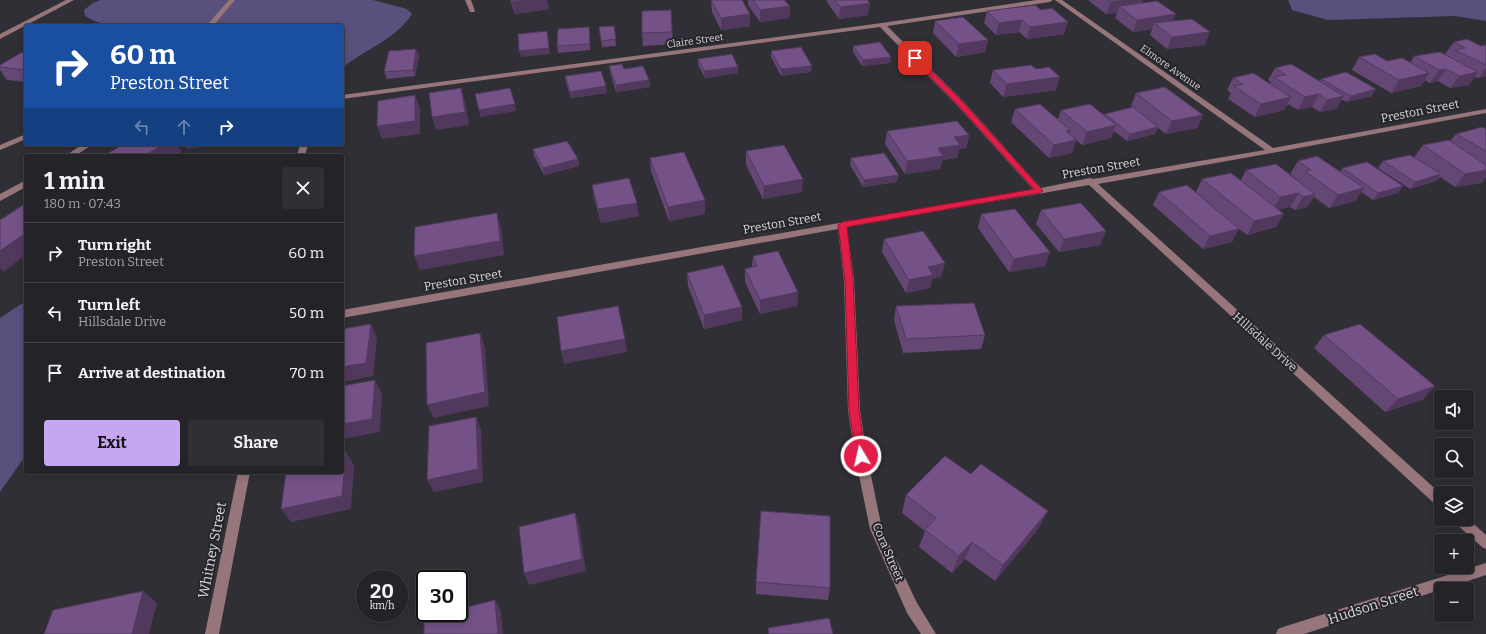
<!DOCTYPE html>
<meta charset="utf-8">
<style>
:root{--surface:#242328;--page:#302f34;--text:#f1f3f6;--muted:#a3a4a8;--line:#414045;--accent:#c6a6f0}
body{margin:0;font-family:Bitter,serif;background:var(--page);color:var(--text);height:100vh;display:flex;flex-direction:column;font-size:15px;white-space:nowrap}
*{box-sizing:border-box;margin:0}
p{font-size:13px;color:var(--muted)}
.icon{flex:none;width:22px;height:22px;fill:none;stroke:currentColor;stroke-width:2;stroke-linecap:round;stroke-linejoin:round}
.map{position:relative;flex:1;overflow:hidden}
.drawer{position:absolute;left:24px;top:154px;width:320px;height:320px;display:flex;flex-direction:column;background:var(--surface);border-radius:4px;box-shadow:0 2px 10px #0003,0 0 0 1px var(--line)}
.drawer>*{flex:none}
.top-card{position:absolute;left:24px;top:24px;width:320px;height:122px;border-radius:4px;box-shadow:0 2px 10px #0003,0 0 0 1px var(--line);background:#1a4fa0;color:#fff;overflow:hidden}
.buttons{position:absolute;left:1434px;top:390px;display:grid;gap:8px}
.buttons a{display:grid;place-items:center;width:40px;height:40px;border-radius:4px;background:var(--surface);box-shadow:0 2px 10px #0003,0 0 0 1px var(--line);font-size:20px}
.speed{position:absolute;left:356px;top:570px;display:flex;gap:8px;font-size:20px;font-weight:700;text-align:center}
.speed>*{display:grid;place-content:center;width:52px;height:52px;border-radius:50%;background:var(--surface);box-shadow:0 2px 10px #0003,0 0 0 1px var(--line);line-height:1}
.speed small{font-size:10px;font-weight:400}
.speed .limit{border:2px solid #111;border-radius:6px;background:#fff;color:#111}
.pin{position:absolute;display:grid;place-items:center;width:34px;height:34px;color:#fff;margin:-17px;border-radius:8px;box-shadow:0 2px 6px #0006}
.me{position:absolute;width:44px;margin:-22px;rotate:351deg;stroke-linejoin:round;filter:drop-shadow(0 0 3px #0008)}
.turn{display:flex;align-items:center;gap:14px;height:84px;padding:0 20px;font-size:18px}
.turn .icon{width:52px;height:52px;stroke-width:2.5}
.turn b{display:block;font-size:28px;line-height:34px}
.lanes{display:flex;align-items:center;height:38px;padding:0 20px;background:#0003;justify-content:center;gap:20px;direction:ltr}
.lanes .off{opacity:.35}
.round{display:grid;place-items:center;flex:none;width:42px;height:42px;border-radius:4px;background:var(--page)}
.overview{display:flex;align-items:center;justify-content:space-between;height:68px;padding:0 20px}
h1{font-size:24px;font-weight:700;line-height:30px}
.primary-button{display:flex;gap:8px;margin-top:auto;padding:8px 20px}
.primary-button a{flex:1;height:46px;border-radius:4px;background:var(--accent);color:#111;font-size:16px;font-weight:700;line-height:46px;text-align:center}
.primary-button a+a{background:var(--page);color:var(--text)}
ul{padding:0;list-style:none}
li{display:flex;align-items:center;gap:12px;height:60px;padding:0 20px;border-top:1px solid var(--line)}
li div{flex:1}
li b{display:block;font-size:15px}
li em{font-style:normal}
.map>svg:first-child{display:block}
</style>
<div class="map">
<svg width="1486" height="634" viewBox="0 0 1486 634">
<rect width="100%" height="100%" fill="#302f35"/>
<path fill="#59507e" d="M101 0H373L407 9 412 14C395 40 365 49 342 68V26H111L94 21 85 16 84 10 93 3Z
M1288 0H1486V21L1455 16 1328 20 1292 10Z
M26 301V455L0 492V318Z"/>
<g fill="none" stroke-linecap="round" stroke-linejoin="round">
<path fill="#96767b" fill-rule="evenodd" d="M66 0H74L0 39V34Z
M229 0H235L213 26H206Z
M465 0H471L475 11 474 12H470Z
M1037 0H1053L1050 2 887 26 962 100 1041 188 1090 178 1093 179 1265 150 1055 0H1062L1273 148 1486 109V113L1272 153 1098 184 1441 494V507L1437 506 1089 185 847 227 854 280 860 410 867 456 882 529 917 603 936 634H921L907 613 870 529 855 456 848 410 844 280 838 229 342 318V310L1033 189 956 104 880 27 342 99V95L882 23Z
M26 134V139L0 150V145Z
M83 144H93L75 156H65Z
M300 144H308L305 156H297Z
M26 180V187L0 201V194Z
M238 472H250L219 634H205Z
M1467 518 1486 535V549L1482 547 1455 523 1453 519Z
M1486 563V575L1304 634H1276L1278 629 1283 627Z"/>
</g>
<path fill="#644774" d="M510 0H547L549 9 515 14Z
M711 0 750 26 721 30 712 12Z
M748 0H784L790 6 789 18 760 22 748 5Z
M827 0H867L868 15 839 19 827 2Z
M1089 0H1143L1142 3 1173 21 1205 45 1167 49 1150 35 1152 29 1133 32 1115 18 1117 13 1106 14 1089 1Z
M1035 5 1064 34 1027 39 1019 32 996 35 984 23 987 11Z
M671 10 673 44 643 46 642 33Z
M935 21 988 40 985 52 956 57 933 33Z
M614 26 616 46 602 47 599 27Z
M590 33V50L558 53 557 46Z
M1454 42 1481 46 1486 45V76L1478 78 1474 77 1469 85 1450 88 1438 81 1430 83 1425 80 1421 86 1391 93 1352 70 1359 57 1387 61 1410 63 1414 56 1450 57 1445 54Z
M853 46 890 63 862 66 853 52Z
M416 49 419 55 415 76 387 79 384 72Z
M26 50V82L7 80 0 70V65Z
M771 51 811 72 781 76 771 57Z
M698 59 738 67V73L705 78 698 65Z
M609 66 649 80 650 87 616 92 610 72Z
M1275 68 1320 81 1321 79 1372 96 1347 102 1341 99 1336 109 1320 112 1312 107 1298 110 1288 104 1284 110 1255 117 1228 99 1231 93 1227 90 1233 78 1270 84 1271 82 1268 80Z
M993 70 1056 90 1003 97 990 83Z
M565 76 606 86 607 93 571 98 566 83Z
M1136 93 1203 115 1197 128 1166 134 1158 128 1155 134 1127 141 1114 131 1111 138 1082 145 1076 140 1072 153 1049 158 1011 122 1015 109 1058 119 1061 110 1104 115 1105 114 1146 118 1131 106Z
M1486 129V177L1482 183 1455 187 1440 177 1436 181 1410 189 1378 168 1383 161 1414 157 1423 145 1450 141 1456 134Z
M887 131 969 135 966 148 959 149 957 158 942 160 940 169 905 174 885 144Z
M533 149 578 159 579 166 544 175 534 156Z
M746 151 802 192 763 199 746 165Z
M650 158 705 200V214L669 221 651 171Z
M851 158 899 175 897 182 863 187 850 165Z
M1298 161 1340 172 1342 168 1403 186 1398 193 1373 200 1361 192 1355 201 1329 208 1314 197 1307 207 1295 210 1290 207 1279 209 1276 227 1247 235 1239 229 1232 242 1203 249 1153 205 1159 192H1196L1202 179 1241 180 1246 170 1299 181 1290 174Z
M592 185 639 216 601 223 594 198Z
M1041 210 1106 231 1100 245 1059 252 1036 224Z
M981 214 1050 252 1045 266 1009 272 978 228Z
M884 239 945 263 941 277 932 279 930 288 906 293 882 252Z
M753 256 798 292 797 306 760 314 745 282V269L752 267Z
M687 273 742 320 704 329 688 286Z
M896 306 985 335 981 349 903 353 894 320Z
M1324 335 1435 386 1422 400 1385 412 1314 348Z
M186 472H214L213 474 189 475Z
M906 495 1039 528 995 581 965 559 952 573 919 547 925 531 902 513Z
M756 582 830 588 828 600 756 594Z"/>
<path fill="#51395e" d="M526 0H547L549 9 515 14 512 2Z
M1127 0H1143L1139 9 1119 6 1117 13 1106 14 1111 2Z
M870 3 868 15 839 19 840 7Z
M790 6 789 18 760 22V10Z
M750 14V26L721 30V18Z
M1176 14 1171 26 1154 23 1152 29 1133 32 1137 20Z
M1022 20 1019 32 996 35 999 23Z
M1068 22 1064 34 1027 39 1030 27Z
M547 31 550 54 521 57 519 51Z
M1210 32 1205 45 1167 49 1172 37Z
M988 40 985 52 956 57 959 44Z
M416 49 419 55 415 76 413 70Z
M891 57 890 63 862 66 863 60Z
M812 66 811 72 781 76V69Z
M738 67V73L705 78 704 71Z
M1486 67V76L1478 78Z
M1446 69 1438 81 1430 83 1439 70Z
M1478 72 1469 85 1450 88 1459 76Z
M1429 73 1421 86 1391 93 1399 80Z
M1060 77 1056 90 1003 97 1007 84Z
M649 80 650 87 616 92V85Z
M606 86 607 93 571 98 570 92Z
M461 88 465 101 469 125 436 130 432 117Z
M1376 89 1372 96 1347 102 1351 96Z
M1319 94 1312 107 1298 110 1305 97Z
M415 95 420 108V134L382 139 377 126Z
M1344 96 1336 109 1320 112 1327 100Z
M1291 97 1284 110 1255 117 1261 104Z
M515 104 516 111 480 117 479 110Z
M1203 115 1197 128 1166 134 1172 121Z
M1116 125 1111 138 1082 145 1087 132Z
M1158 127 1155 134 1127 141 1130 134Z
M1070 130 1066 142 1076 140 1072 153 1049 158 1054 145 1066 131Z
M969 135 966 148 959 149 957 158 942 160 940 169 905 174 907 161 938 148 954 137Z
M164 144H177L182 152 174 156H144Z
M184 144H223L187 149Z
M578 159 579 166 544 175 543 168Z
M1486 170V177L1482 183 1455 187 1465 174Z
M1441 174 1436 181 1410 189 1415 182Z
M899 175 897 182 863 187 864 180Z
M803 179 802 192 763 199 764 186Z
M1403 186 1398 193 1373 200 1378 193Z
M1364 188 1355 201 1329 208 1338 195Z
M1299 193 1290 207 1272 211 1280 197Z
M1315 194 1307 207 1295 210 1303 197Z
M705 200V214L669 221 668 207Z
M637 203 639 216 601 223 598 209Z
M497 213 501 227 504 255 420 270 414 256Z
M1284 214 1276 227 1247 235 1254 221Z
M1239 229 1232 242 1203 249 1210 236Z
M1106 231 1100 245 1059 252 1064 239Z
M26 233V255L3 272 0 268V251Z
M1050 252 1045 266 1009 272 1014 259Z
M945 263 941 277 932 279 930 288 906 293 909 280 928 267Z
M798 292 797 306 760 314V300Z
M742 307V320L704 329V315Z
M371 324 377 338 373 376 342 382V367Z
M480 333 485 347 489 406 434 418 427 405Z
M625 339 627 352 564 364 561 351Z
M375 380 382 393 380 432 342 439V424Z
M1435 386 1422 400 1385 412 1398 399Z
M476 417 481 430 483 482 434 492 427 480Z
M346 452 354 465 351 509 291 522 281 509Z
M1048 511 1039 528 995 581 1003 565Z
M575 513 579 525 586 571 529 585 524 573Z
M972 542 965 559 952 573 959 556Z
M143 591 157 603 149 634H132Z
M495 600 501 611 503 634H498Z"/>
<path fill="#745287" stroke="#51395e" d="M511 0H526L512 2Z
M711 0H742L750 14 721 18Z
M753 0H784L790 6 760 10Z
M835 0H867L870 3 840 7Z
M1107 0H1127L1111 2Z
M1157 1 1176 14 1137 20 1119 6Z
M1035 5 1041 10 1052 8 1068 22 1030 27 1022 20 999 23 987 11Z
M671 10 672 32 642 33V11Z
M963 17 988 40 959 44 935 21Z
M1192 19 1210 32 1172 37 1154 23Z
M614 26 616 39 601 41 599 27Z
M589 27 590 44 557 46 558 29Z
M547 31 549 48 519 51 518 34Z
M1467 39 1481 46 1486 45V65L1455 50 1465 48 1454 42Z
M880 42 891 57 863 60 853 46Z
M801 47 812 66 781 69 771 51Z
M416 49 413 70 384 72 389 51Z
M26 50V70L0 67V65Z
M1440 52 1478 72 1459 76 1446 69 1439 70 1414 56Z
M732 54 738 67 704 71 698 59Z
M1375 54 1387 61 1402 58 1429 73 1399 80 1359 57Z
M622 64 624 69 643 66 649 80 616 85 609 66Z
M1291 64 1344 96 1327 100 1319 94 1305 97 1274 77 1286 75 1275 68Z
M1031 65 1036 69 1049 67 1060 77 1007 84 993 70Z
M601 71 606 86 570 92 565 76Z
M1346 72 1376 89 1351 96 1321 79Z
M1253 73 1291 97 1261 104 1234 86 1243 84 1233 78Z
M1165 87 1203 115 1172 121 1136 93Z
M461 88 465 112 432 117 429 93Z
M510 88 515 104 479 110 475 94Z
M415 95V121L377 126 378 101Z
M1040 104 1070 130 1066 131 1076 140 1054 145 1015 109Z
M1090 104 1116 125 1087 132 1061 110Z
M1133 107 1158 127 1130 134 1105 114Z
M957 121 969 135 954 137 960 145 938 148 943 156 907 161 887 131Z
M1482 127 1486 129V151L1456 134Z
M1449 140 1486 165V170L1465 174 1423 145Z
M567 141 578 159 543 168 533 149Z
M124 144H164L144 156H103Z
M784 145 803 179 764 186 746 151Z
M684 152 705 200 668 207 650 158Z
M884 153 899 175 864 180 851 158Z
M1410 155 1441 174 1415 182 1383 161Z
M1317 156 1364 188 1338 195 1305 171 1311 170 1298 161Z
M1367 162 1403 186 1378 193 1342 168Z
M1276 164 1315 194 1303 197 1299 193 1280 197 1246 170Z
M1231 173 1284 214 1254 221 1202 179Z
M629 178 637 203 598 209 592 185Z
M1187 185 1239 229 1210 236 1159 192Z
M26 203V233L0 251V220Z
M1081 203 1106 231 1064 239 1041 210Z
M1015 209 1050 252 1014 259 981 214Z
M497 213 500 241 414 256 415 227Z
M923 231 945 263 928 267 933 275 909 280 884 239Z
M778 251 798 292 760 300 745 269 757 266 753 256Z
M723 265 742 307 704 315 687 273Z
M974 303 985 335 906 339 896 306Z
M618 306 625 339 561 351 557 317Z
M371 324 366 363 342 367V329Z
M1360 324 1435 386 1398 399 1324 335Z
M480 333 485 392 427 405 426 343Z
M375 380 372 419 342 424V386Z
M476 417 478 469 427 480 429 426Z
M346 452 342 496 281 509 286 472H342V453Z
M945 456 971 474 981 464 1048 511 1003 565 972 542 959 556 925 530 936 518 906 495Z
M761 511 830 516V588L756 582Z
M575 513 582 559 524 573 519 527Z
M143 591 132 634H44L53 610Z
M495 600 498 634H424V619L446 613H459V609Z
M829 618 833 634H769L768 628Z"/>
<path fill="#e11d48" stroke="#92132f" d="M913 57H917L961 100 1043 191 1039 193 847 227 853 280 859 410 866 456 865 459 861 460 857 459 856 456 849 410 845 280 838 225 842 222 1034 189 956 103 913 59Z"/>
<g text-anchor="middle" stroke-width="4" stroke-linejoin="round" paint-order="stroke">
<g font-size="10" fill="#d8d8dc" stroke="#26252b">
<text transform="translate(695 40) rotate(-8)" y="4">Claire Street</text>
<text transform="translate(1171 67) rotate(35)" y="4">Elmore Avenue</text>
</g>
<g font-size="12" fill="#d8d8dc" stroke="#26252b">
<text transform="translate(1420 111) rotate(-11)" y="4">Preston Street</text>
<text transform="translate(1101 168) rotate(-10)" y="4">Preston Street</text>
<text transform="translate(782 223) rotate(-10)" y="4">Preston Street</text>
<text transform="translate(463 280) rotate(-10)" y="4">Preston Street</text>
<text transform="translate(1265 342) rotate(42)" y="4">Hillsdale Drive</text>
<text transform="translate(888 552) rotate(67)" y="4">Cora Street</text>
</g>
<g font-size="14" fill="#d8d8dc" stroke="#26252b">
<text transform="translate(212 550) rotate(-79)" y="5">Whitney Street</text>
<text transform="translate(1373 605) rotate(-18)" y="5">Hudson Street</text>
</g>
</g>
</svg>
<div class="buttons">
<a><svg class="icon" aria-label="sound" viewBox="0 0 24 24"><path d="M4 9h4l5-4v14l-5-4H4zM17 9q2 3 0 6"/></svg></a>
<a><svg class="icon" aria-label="search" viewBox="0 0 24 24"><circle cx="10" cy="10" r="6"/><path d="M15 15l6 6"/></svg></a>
<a><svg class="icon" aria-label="layers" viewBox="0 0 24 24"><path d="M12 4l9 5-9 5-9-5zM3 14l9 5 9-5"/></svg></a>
<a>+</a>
<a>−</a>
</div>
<div class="speed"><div>20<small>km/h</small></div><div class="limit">30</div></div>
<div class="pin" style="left:915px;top:58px;background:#d93025"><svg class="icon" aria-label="arrive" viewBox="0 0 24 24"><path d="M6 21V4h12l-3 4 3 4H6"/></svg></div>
<svg class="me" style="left:861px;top:456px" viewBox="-20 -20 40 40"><circle r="17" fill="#e11d48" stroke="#fff" stroke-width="3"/><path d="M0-11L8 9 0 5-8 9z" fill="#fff"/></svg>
<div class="top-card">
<div class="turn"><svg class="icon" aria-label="right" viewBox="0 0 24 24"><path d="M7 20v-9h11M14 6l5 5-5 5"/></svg><div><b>60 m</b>Preston Street</div></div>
<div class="lanes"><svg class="icon off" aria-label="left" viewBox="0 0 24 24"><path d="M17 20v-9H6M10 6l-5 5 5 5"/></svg><svg class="icon off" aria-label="ahead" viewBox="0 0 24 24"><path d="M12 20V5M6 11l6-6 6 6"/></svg><svg class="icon" aria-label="right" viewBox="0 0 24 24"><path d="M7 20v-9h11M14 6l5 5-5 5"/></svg></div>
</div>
<section class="drawer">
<div class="overview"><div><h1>1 min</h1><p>180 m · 07:43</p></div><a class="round"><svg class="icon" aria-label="close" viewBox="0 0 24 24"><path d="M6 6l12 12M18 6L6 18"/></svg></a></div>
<ul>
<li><svg class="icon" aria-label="right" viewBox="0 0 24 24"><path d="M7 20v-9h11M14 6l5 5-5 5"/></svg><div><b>Turn right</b><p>Preston Street</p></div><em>60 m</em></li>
<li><svg class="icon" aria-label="left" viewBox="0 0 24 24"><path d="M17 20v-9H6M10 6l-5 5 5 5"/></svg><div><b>Turn left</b><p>Hillsdale Drive</p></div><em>50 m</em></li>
<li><svg class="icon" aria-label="arrive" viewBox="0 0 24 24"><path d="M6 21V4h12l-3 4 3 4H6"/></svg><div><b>Arrive at destination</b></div><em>70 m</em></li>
</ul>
<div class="primary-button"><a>Exit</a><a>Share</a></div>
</section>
</div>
